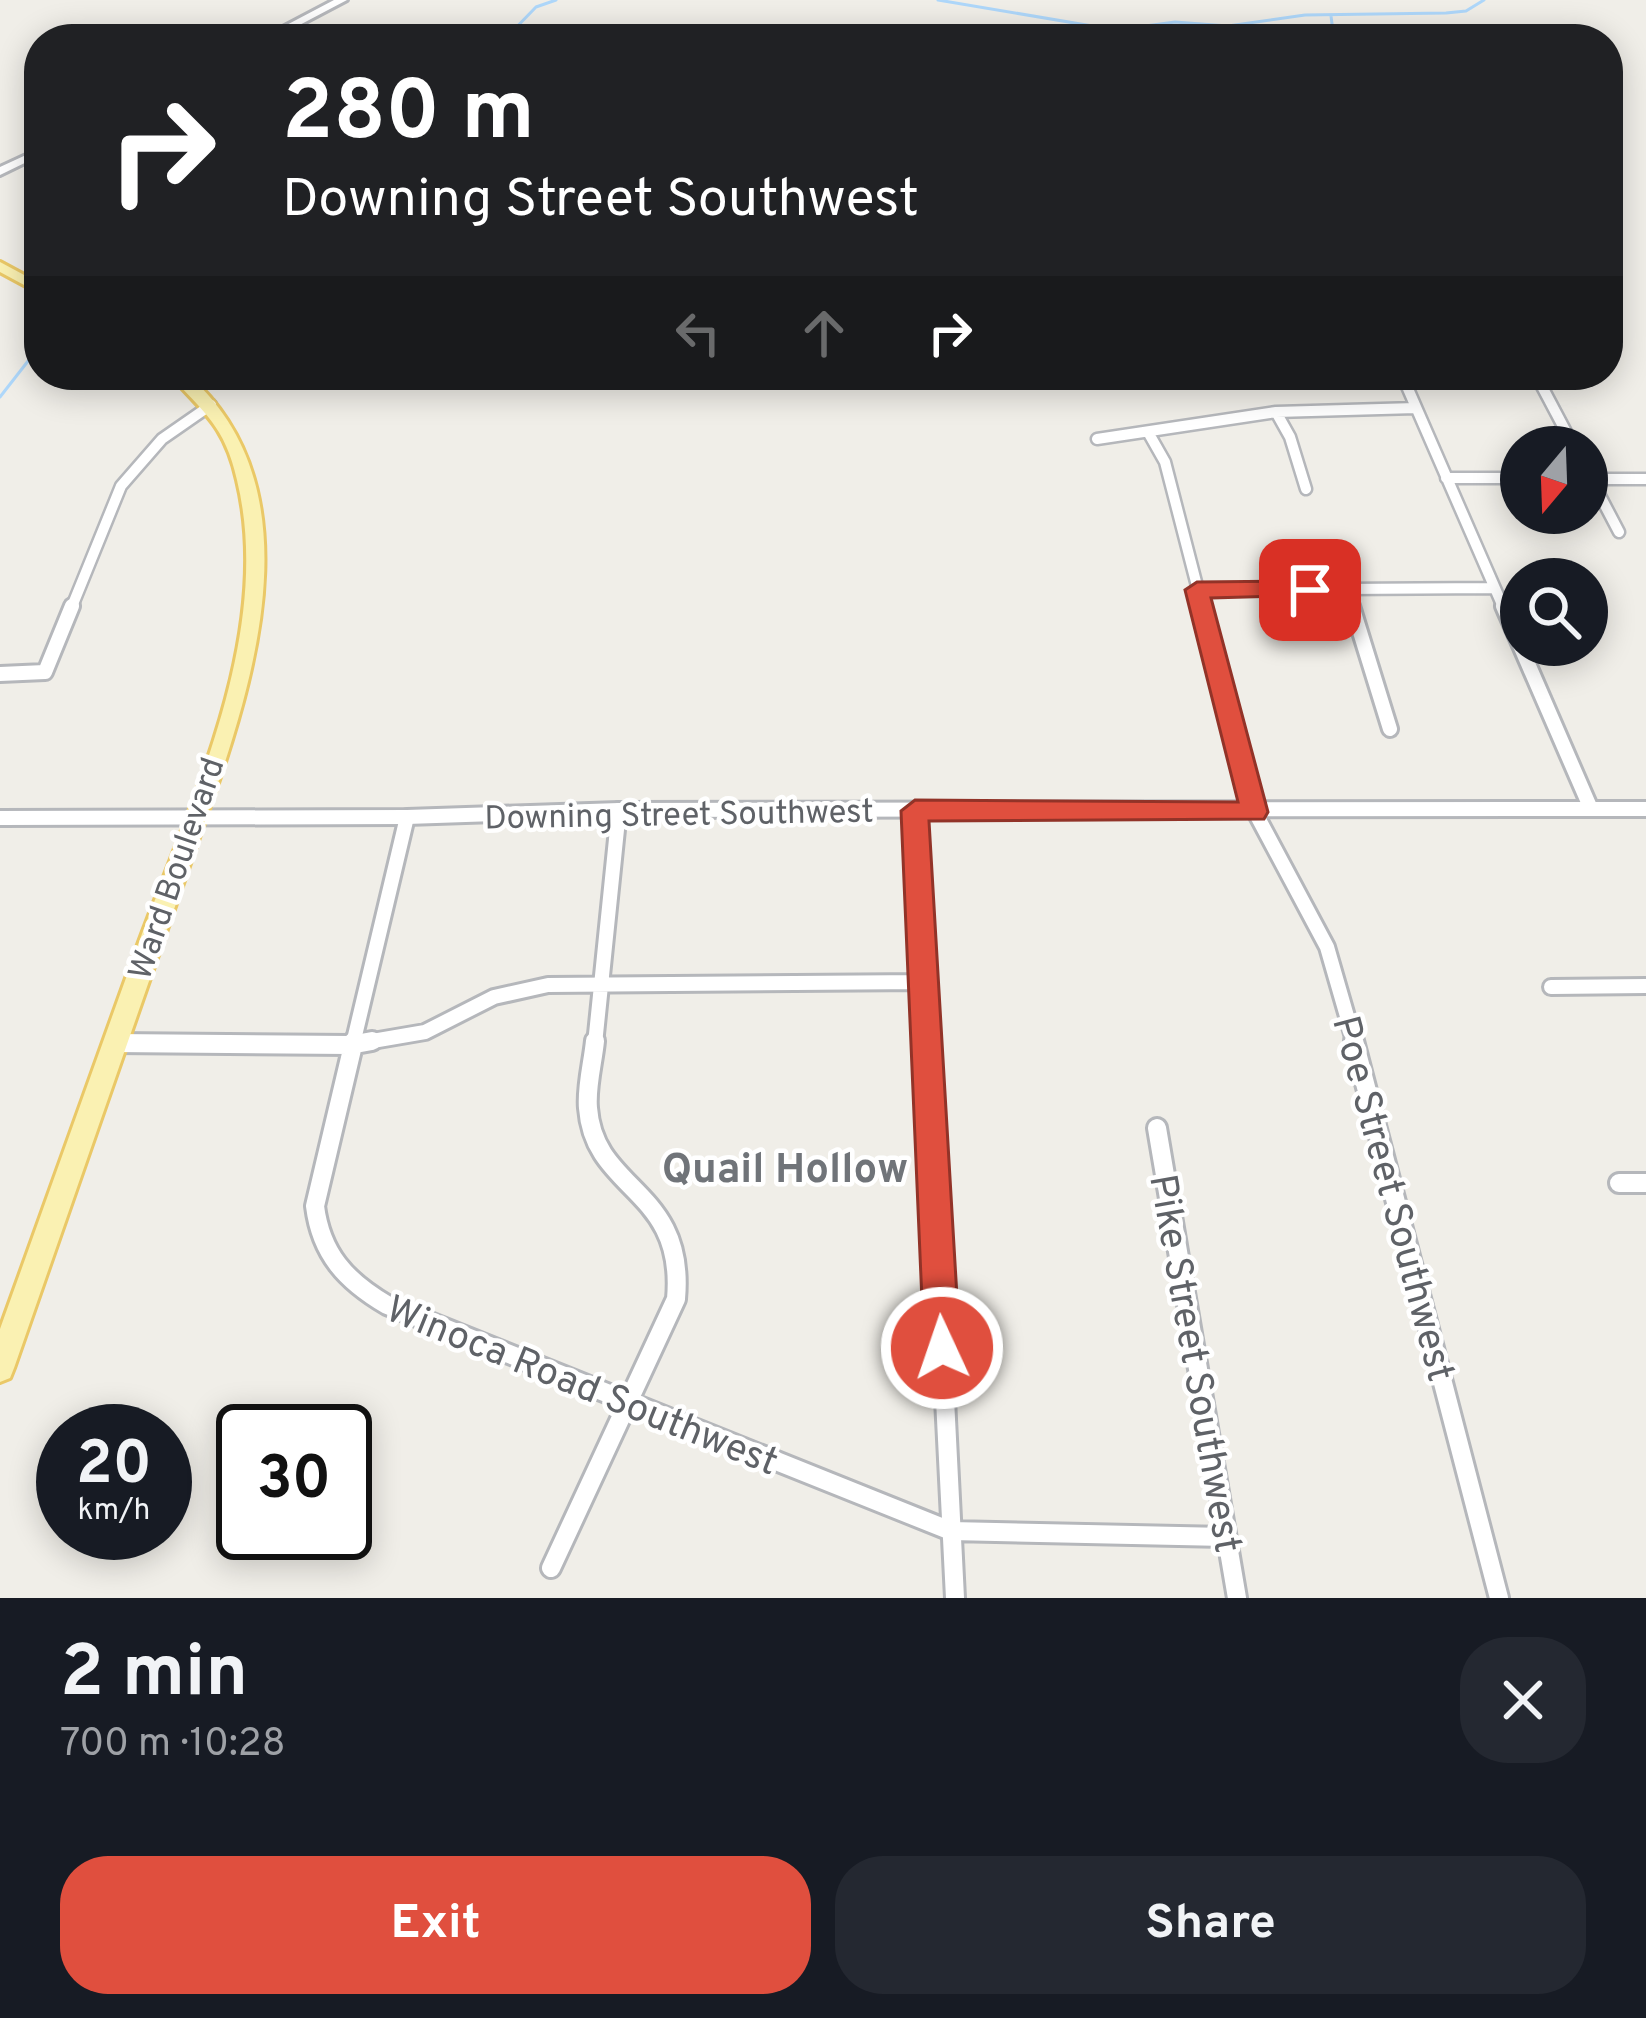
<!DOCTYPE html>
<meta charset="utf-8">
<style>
:root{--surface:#171b24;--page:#242831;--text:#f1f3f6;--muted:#9ea1a6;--accent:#e04f3e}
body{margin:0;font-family:Overpass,sans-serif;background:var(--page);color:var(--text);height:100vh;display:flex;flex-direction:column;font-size:45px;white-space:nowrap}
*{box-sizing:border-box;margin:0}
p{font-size:39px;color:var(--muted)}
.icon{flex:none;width:66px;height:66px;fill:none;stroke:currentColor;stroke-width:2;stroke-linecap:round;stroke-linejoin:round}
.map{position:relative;height:1598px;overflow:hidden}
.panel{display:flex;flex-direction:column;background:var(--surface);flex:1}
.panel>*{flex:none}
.guide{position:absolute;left:24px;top:24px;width:1599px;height:366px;border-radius:48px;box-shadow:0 6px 30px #0003;background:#202124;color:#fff;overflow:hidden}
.needle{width:78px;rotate:199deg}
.buttons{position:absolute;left:1500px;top:426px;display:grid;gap:24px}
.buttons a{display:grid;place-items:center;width:108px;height:108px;border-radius:50%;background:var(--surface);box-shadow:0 6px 30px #0003;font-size:60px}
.speed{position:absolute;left:36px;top:1404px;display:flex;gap:24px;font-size:60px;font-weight:700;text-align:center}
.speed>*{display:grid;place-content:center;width:156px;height:156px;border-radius:50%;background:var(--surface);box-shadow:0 6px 30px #0003;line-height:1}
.speed small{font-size:30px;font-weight:400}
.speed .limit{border:6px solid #111;border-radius:18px;background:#fff;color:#111}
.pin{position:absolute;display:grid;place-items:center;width:102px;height:102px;color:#fff;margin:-51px;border-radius:24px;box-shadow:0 6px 18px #0006}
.me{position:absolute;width:132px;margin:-66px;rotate:357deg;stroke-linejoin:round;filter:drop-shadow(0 0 9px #0008)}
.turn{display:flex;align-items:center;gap:42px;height:252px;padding:0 60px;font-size:54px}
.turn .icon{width:156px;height:156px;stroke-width:2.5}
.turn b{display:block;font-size:84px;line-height:102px}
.lanes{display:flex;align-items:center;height:114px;padding:0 60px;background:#0003;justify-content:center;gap:60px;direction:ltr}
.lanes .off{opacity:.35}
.round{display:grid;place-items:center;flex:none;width:126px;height:126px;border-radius:48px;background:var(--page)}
.overview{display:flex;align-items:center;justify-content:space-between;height:204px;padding:0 60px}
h1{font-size:72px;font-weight:700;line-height:90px}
.cta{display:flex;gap:24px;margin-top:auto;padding:24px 60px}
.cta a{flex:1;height:138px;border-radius:48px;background:var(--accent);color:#fff;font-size:48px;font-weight:700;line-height:138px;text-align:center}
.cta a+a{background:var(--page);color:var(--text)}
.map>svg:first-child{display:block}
</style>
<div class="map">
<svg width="1646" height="1598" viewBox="0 0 1646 1598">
<rect width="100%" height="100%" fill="#f0eee8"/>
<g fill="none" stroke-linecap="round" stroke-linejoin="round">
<path stroke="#aed7fa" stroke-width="3" d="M938 0 1116 30 1175 22 1228 26 1305 15 1446 13 1466 11 1484 0
M1331 16 1334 39
M505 39 536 7 556 0
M0 397 39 347"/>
<g stroke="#b5b7bb" stroke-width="15">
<path id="minor-far2" d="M1402 375 1504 609
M1537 377 1574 447
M1276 412 1290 437 1306 489
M1148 432 1165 462 1203 609
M1097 439 1276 412 1416 408
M1587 471 1619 532
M1446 478H1521
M1587 479H1646
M1347 589 1353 609
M1197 590 1493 588
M71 609 121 486 162 439 211 405"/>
</g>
<g stroke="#b5b7bb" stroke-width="20">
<path id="minor-far1" d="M1202 606 1255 812 1327 947 1355 1044
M1352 606 1390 729
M1503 606 1591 809
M0 674 45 672 72 606
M915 811 927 1044
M1551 987 1646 986
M114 1043 255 1044
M353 1044 407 817
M355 1044 425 1032 494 997 548 985 923 982
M595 1044 619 810"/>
</g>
<g stroke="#b5b7bb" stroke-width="24">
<path id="minor" d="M354 1041 315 1206C321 1254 346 1281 387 1305L951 1531 1225 1537
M927 1041 955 1598
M1354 1041 1499 1598
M114 1043 350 1045 372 1041
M1157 1128 1237 1598
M1619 1183H1646
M551 1568 676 1299C686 1188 594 1192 588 1108 586 1087 593 1062 595 1041"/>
</g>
<g stroke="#b5b7bb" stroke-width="6">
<path id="tertiary" d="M334 0H347L273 39H260Z
M39 149V156L0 175V167Z
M1646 802V816L619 817 407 824 0 825V811L407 810 619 803Z"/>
</g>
<g stroke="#eac867" stroke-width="6">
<path id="primary" d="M0 262 39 283V293L0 272Z
M170 375H188C309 481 261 657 216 789L14 1368 10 1378 0 1382V1329C45 1204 90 1078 135 953 187 809 275 636 237 480 225 426 204 413 170 375Z"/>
</g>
<use href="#minor-far2" stroke="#fff" stroke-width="10"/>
<use href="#minor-far1" stroke="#fff" stroke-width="14"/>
<use href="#minor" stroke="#fff" stroke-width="18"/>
<use href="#tertiary" fill="#fff" fill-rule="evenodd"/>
<use href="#primary" fill="#faf1b2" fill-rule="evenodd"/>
</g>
<path fill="#e04f3e" stroke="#923328" stroke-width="3" d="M1310 581 1322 590 1318 595 1211 598 1268 812 1264 819 929 821 960 1348 954 1361 942 1366 929 1361 924 1348 901 811 915 800 1238 802 1185 590 1197 582Z"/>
<g text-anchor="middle" stroke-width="9" stroke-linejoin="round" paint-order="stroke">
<g font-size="33" fill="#5f6267" stroke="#fff">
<text transform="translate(679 813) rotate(-1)" y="12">Downing Street Southwest</text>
<text transform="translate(175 868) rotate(-71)" y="12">Ward Boulevard</text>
</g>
<g font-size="39" fill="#5f6267" stroke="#fff">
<text transform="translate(1395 1198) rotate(75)" y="14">Poe Street Southwest</text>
<text transform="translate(1197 1363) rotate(80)" y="14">Pike Street Southwest</text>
<text transform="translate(583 1384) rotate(22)" y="14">Winoca Road Southwest</text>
</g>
<g font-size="42" font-weight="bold" fill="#707479" stroke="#fff">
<text x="785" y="1182">Quail Hollow</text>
</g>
</g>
</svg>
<div class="buttons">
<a><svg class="needle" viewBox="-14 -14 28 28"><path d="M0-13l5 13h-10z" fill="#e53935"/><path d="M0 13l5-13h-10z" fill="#9ea1a6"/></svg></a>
<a><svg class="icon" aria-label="search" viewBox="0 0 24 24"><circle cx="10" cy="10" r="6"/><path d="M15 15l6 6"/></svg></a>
</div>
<div class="speed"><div>20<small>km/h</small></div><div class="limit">30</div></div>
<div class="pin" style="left:1310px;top:590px;background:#d93025"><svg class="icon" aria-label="arrive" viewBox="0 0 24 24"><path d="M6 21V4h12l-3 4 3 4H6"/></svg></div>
<svg class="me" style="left:942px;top:1348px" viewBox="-20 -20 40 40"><circle r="17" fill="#e04f3e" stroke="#fff" stroke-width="3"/><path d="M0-11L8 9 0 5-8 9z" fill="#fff"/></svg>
<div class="guide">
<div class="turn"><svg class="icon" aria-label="right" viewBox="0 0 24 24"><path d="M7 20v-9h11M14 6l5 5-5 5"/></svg><div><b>280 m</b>Downing Street Southwest</div></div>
<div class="lanes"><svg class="icon off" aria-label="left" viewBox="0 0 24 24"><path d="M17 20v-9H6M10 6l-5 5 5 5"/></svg><svg class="icon off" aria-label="ahead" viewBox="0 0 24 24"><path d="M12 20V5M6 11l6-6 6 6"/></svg><svg class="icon" aria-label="right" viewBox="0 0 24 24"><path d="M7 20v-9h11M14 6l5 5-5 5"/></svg></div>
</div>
</div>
<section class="panel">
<div class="overview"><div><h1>2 min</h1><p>700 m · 10:28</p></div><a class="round"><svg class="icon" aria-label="close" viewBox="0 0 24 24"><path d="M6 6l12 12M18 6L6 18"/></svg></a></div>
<div class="cta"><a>Exit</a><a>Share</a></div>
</section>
